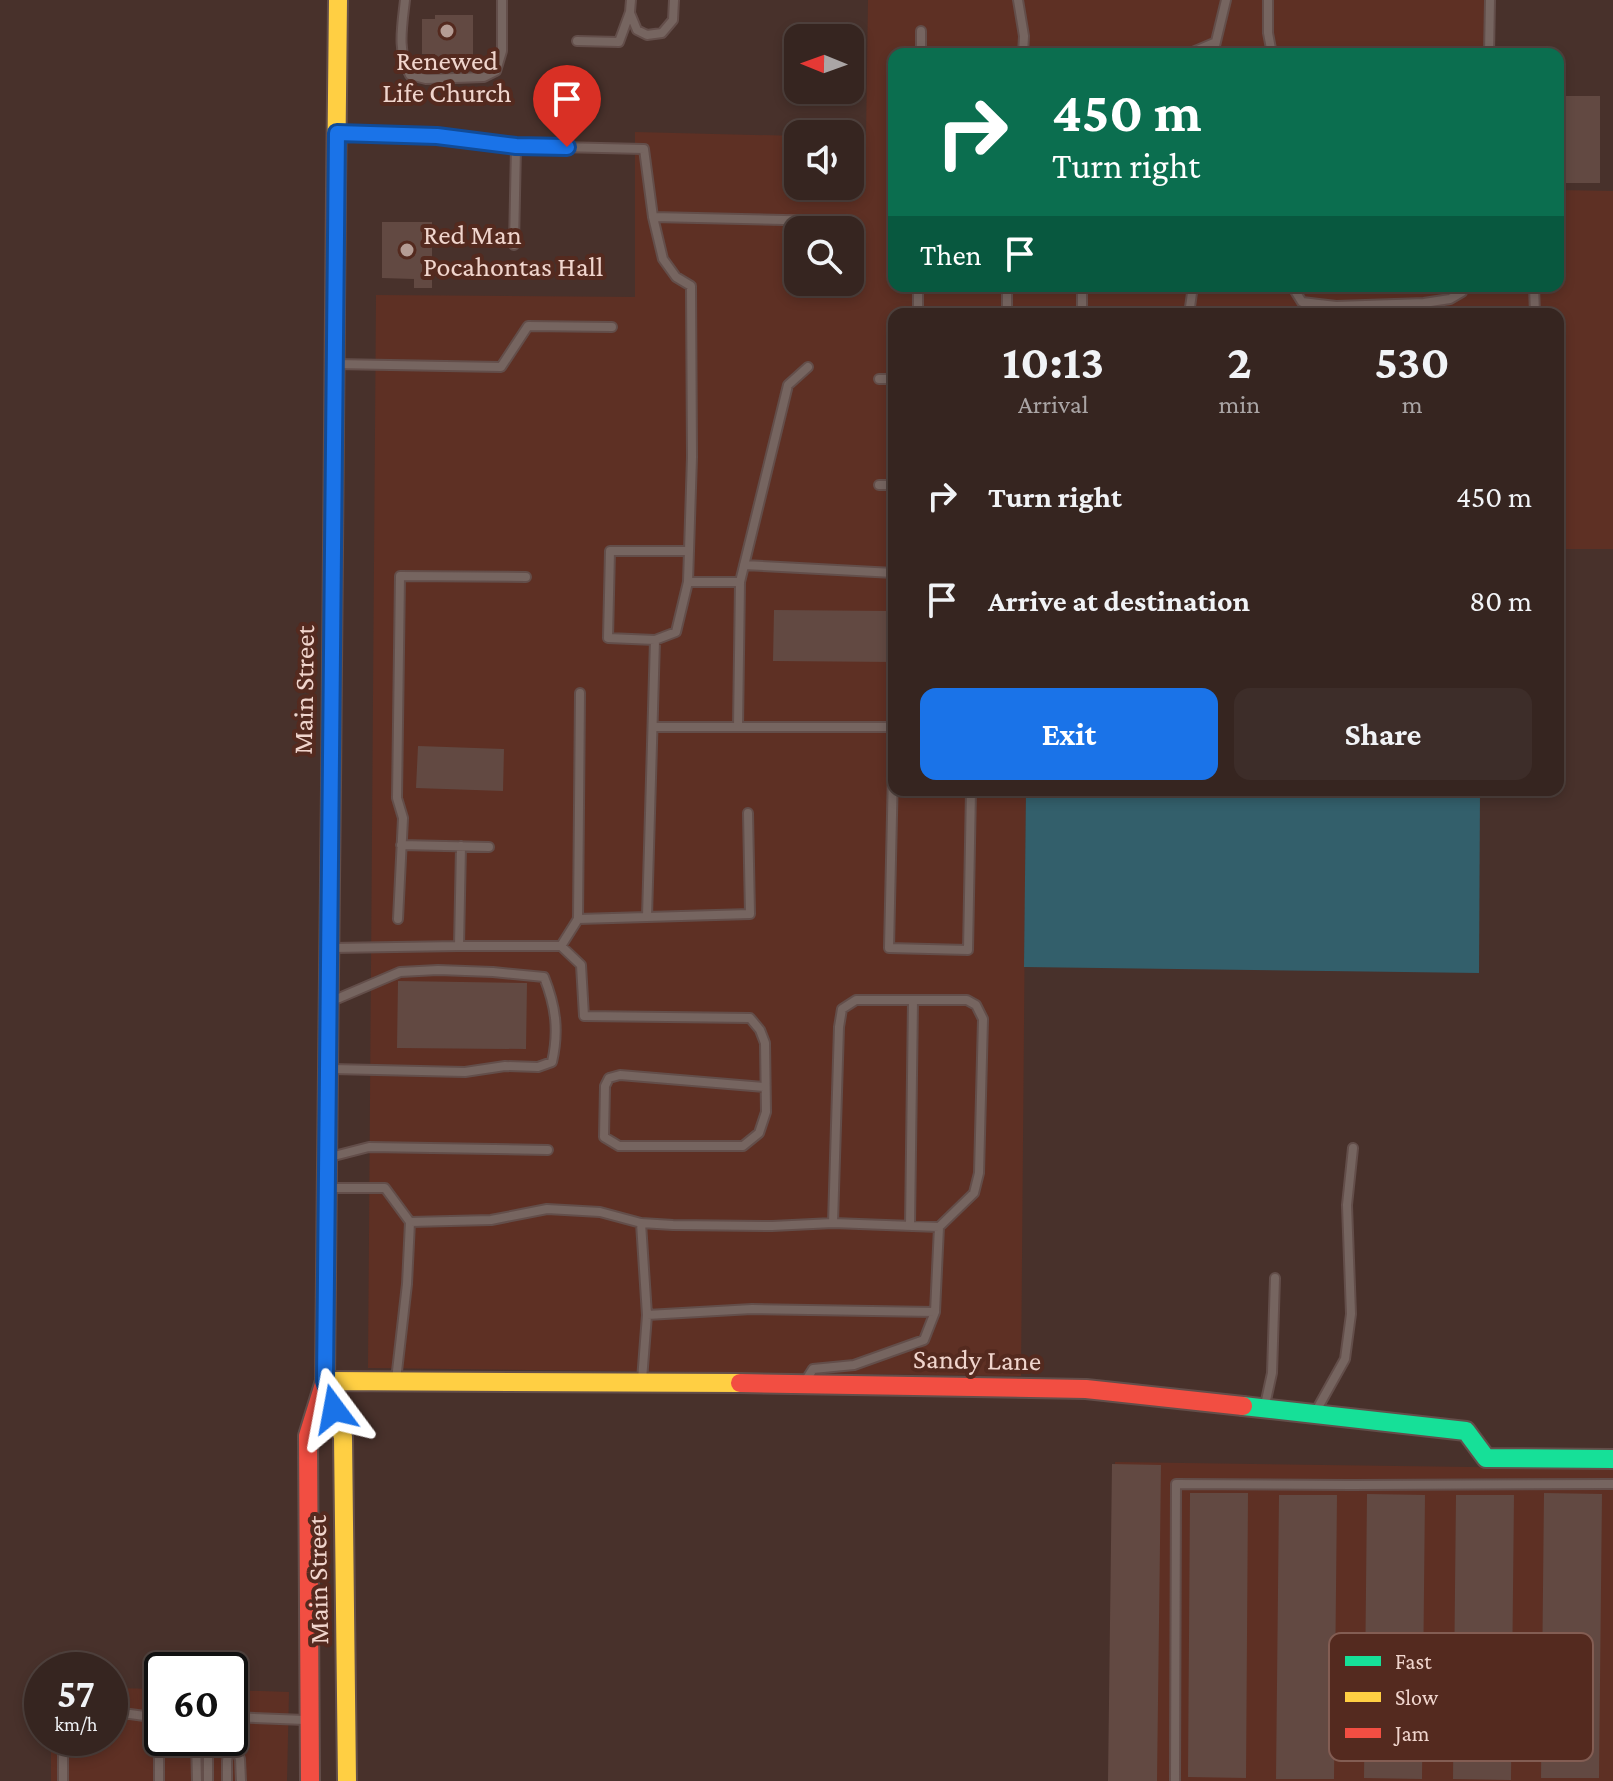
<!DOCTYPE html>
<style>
:root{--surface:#362520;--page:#3d2d29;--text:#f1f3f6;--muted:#aaa5a5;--line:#50423e;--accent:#1a73e8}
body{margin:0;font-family:"Crimson Pro",serif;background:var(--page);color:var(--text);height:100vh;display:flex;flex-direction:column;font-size:30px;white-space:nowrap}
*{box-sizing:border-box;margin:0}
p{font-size:26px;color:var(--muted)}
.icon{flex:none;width:44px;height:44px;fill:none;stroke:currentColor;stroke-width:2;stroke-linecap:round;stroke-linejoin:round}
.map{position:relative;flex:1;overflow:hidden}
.details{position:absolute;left:888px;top:308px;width:676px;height:488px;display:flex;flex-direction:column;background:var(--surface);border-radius:16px;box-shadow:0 4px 12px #0003,0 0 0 2px var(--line)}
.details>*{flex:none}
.top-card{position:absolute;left:888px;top:48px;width:676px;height:244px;border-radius:16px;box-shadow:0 4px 12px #0003,0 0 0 2px var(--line);background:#0b6e4f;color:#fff;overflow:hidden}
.needle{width:52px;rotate:271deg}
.tools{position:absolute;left:784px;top:24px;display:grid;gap:16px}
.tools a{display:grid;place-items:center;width:80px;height:80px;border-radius:16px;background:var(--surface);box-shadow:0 4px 12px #0003,0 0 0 2px var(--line);font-size:40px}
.speed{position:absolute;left:24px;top:1652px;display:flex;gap:16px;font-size:40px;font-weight:700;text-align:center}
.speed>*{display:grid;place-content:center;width:104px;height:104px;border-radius:50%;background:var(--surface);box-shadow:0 4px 12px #0003,0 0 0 2px var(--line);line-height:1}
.speed small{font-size:20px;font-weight:400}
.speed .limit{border:4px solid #111;border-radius:12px;background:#fff;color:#111}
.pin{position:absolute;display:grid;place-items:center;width:68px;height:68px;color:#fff;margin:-82px -34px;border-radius:50% 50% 50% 0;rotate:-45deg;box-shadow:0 0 8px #0007}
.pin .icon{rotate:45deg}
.me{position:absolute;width:88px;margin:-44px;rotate:347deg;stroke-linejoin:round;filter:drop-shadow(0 0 6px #0008)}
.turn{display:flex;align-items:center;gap:28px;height:168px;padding:0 32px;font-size:36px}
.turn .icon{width:104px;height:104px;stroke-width:2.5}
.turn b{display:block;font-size:56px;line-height:68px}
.then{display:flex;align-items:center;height:76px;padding:0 32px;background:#0003;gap:16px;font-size:30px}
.eta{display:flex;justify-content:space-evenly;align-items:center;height:136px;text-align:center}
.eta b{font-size:48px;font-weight:700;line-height:56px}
.button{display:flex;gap:16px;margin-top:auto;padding:16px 32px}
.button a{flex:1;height:92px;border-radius:16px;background:var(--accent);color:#fff;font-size:32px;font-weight:700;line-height:92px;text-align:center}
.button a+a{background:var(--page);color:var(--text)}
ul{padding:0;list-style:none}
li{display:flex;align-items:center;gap:24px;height:104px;padding:0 32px}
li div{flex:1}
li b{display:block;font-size:30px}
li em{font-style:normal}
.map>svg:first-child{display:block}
</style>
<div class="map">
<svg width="1613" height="1781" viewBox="0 0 1613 1781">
<rect width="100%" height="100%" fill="#48312b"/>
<path fill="#5e3024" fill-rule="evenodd" d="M868 0H1486L1485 54H894V286H1558V190L1613 191V549H1558V314H894V790H1026L1021 1376 368 1368 376 295 635 297V132L798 136V186H850V137H866ZM798 230H850V282H798Z
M1115 1462 1613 1469V1781H1112Z
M110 1688 162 1689V1738H230V1690L289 1692 287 1781H51V1738H110Z"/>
<path fill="#335f6b" d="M1026 790H1480L1479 973 1024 967Z"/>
<path fill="#624942" d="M435 15H473V56L435 57V54H422V19H435Z
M1558 96H1600V183H1558Z
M382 222H432V288H414V279L382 278Z
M774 610 894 611V662L773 661Z
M418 746 504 749 503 791 416 788Z
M398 981 527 983 526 1049 397 1048Z
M1112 1464 1161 1465 1157 1781H1108Z
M1190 1493H1248L1246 1778 1188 1777Z
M1544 1493 1602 1494 1599 1778H1541Z
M1367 1494 1425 1495 1422 1779 1364 1778Z
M1279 1495H1337L1334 1779H1276Z
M1456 1495H1514L1511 1780 1453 1779Z"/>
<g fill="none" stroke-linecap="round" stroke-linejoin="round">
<g stroke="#634e4a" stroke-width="12">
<path id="lane" d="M405 0C402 27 397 51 410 75L426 79 484 77 496 71 502 51V0
M1018 0 1024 36 1023 54
M1268 0V33L1272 54
M630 13 637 30 647 35 662 33 673 20 674 0
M577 41 619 42 630 12 631 0
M921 54V31
M1188 54 1214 43
M1213 54 1226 0
M1489 54 1490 0
M340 133 437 136 516 146 514 245
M516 146 644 149 653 217 663 259 676 277 691 286 692 457 688 582 676 632 655 640 608 638 610 551H688
M653 217 828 221
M1082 286V314
M1292 286 1302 302 1336 306 1424 303 1450 299 1462 292V286
M1534 286 1535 314
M918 308V286
M1007 314V286
M1189 314 1193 286
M335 364 501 367 528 326 612 327
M879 379H894
M879 485H894
M744 565 894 573
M688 582H740L788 385 808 367
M655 640 647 917 750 914 748 813
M580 693 578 919 647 917
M653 727H894
M738 727 740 582
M894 727 889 948 968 950 971 790
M401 845 489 847
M398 919 403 818 397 798 400 576 526 577
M459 946H561L578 919
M561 946 581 965 584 1016 750 1018 760 1030 765 1043 766 1112 759 1133 743 1146H619L604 1137 605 1086 609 1078 620 1075 765 1087
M332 948 459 946 461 846
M332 1069 465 1072 505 1066 538 1067 552 1062C559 1031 556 1007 544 977L493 972 438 970 400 972 332 1001
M330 1157 369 1147 548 1150
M330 1188H385L410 1222
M641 1223 647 1315 752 1309 935 1312 939 1227
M910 1226 913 1000
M396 1380 407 1284 410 1222 491 1220 547 1209 600 1212 641 1223 673 1225 772 1226 833 1223 939 1227 974 1193 979 1173 983 1019 976 1005 967 1000H856L842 1009 839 1027 833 1223
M642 1380 647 1315
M806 1380 813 1369 854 1365 924 1340 935 1312
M1265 1405 1272 1373 1275 1278
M1316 1411 1345 1359 1351 1314 1347 1205 1353 1148
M110 1714H130L159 1718V1781
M230 1717 305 1720
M196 1738 197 1781
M201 1738 208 1747V1781
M232 1739 240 1759 241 1781
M63 1781V1738
M227 1781V1761L234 1717
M1175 1781 1176 1484 1351 1485 1613 1484"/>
</g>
<g stroke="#634e4a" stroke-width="22">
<path id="fast" d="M327 1165 331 786
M1243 1406 1466 1431 1486 1458 1613 1459"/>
</g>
<g stroke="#634e4a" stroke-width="22">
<path id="slow" d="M336 191 338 0
M325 1381 740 1383
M325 1381 343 1437 347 1781"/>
</g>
<g stroke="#634e4a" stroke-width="22">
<path id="jam" d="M331 786 336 191
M740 1383 1086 1389 1243 1406
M310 1781 308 1436 325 1381 327 1165"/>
</g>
<use href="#lane" stroke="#766560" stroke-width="8"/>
<use href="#fast" stroke="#16e098" stroke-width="18"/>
<use href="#slow" stroke="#ffcf43" stroke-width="18"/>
<use href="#jam" stroke="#f24e42" stroke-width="18"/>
</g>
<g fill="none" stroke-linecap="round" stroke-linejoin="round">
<g stroke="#114b97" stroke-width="20">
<path id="route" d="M334 1409 325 1381 337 133 437 136 516 146 567 147"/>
</g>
<use href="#route" stroke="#1a73e8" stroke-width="14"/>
</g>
<g fill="#b59c94" stroke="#542a1f" stroke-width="3">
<circle cx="447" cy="31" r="8"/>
<circle cx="407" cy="250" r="8"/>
</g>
<g text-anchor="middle" stroke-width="8" stroke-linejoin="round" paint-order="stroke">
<g font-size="28" fill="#f0d5cd" stroke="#542a1f">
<text x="447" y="70">Renewed<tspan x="447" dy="32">Life Church</tspan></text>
<text x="423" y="244" text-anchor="start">Red Man<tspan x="423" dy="32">Pocahontas Hall</tspan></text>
</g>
<g font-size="28" fill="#f0d5cd" stroke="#542a1f">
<text transform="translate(303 690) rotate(-89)" y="10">Main Street</text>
<text transform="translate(977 1359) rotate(1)" y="10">Sandy Lane</text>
<text transform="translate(317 1580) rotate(-91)" y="10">Main Street</text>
</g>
</g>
<rect x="1329" y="1633" width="264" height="128" rx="12" fill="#542a1f" stroke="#835d53" stroke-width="2"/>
<rect x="1345" y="1656" width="36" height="10" fill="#16e098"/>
<rect x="1345" y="1692" width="36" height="10" fill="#ffcf43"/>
<rect x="1345" y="1728" width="36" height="10" fill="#f24e42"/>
<g font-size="22" fill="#f0d5cd">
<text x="1395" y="1669">Fast</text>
<text x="1395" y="1705">Slow</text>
<text x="1395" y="1741">Jam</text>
</g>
</svg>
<div class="tools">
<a><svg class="needle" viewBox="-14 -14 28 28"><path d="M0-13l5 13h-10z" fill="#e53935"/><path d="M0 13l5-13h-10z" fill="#aaa5a5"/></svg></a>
<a><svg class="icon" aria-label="sound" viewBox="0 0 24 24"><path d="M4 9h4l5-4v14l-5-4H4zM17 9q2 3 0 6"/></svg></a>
<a><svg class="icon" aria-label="search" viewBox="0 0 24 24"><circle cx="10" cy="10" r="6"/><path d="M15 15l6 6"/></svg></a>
</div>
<div class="speed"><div>57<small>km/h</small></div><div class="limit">60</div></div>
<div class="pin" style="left:567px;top:147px;background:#d93025"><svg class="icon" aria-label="arrive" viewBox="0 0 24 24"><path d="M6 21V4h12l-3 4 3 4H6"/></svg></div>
<svg class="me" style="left:334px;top:1409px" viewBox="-20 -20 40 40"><path d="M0-17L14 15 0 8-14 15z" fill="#1a73e8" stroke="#fff" stroke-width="4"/></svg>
<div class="top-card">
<div class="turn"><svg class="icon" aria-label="right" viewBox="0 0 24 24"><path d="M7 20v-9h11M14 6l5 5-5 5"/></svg><div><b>450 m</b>Turn right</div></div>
<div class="then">Then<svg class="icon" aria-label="arrive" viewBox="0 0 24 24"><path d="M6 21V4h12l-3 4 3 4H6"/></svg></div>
</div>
<section class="details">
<div class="eta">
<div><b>10:13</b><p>Arrival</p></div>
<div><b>2</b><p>min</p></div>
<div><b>530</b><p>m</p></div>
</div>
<ul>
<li><svg class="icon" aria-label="right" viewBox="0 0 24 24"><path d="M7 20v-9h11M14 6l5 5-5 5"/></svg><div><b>Turn right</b></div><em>450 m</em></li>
<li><svg class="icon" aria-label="arrive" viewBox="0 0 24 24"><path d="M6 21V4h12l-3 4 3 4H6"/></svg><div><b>Arrive at destination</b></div><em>80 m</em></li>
</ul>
<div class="button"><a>Exit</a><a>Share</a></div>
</section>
</div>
